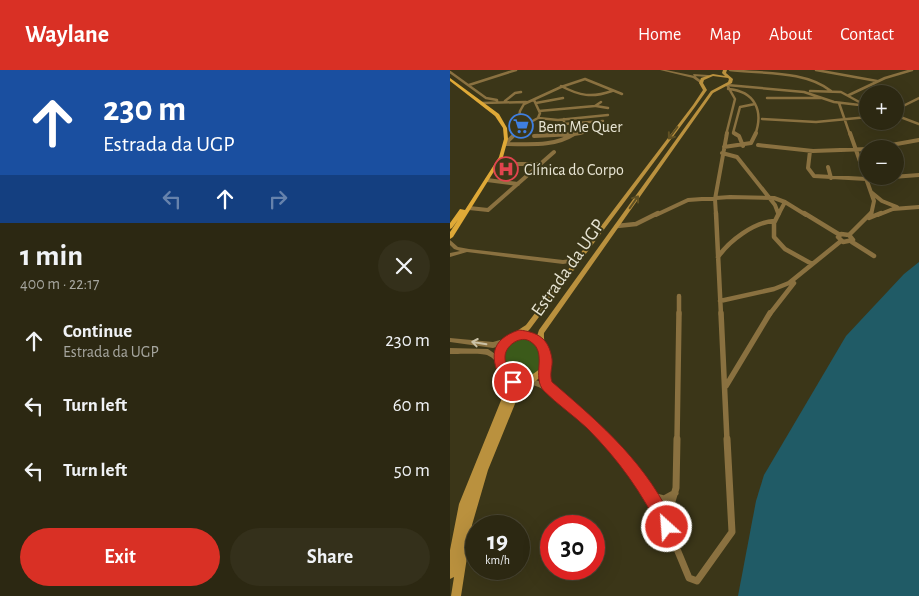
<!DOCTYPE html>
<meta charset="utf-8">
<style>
:root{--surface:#2c2812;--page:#34301b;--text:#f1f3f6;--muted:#a6a69f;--line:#484432;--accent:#d93025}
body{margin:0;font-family:"Alegreya Sans",sans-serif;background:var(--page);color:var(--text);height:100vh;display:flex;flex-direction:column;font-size:19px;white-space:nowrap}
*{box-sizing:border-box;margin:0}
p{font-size:16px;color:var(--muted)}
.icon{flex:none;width:28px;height:28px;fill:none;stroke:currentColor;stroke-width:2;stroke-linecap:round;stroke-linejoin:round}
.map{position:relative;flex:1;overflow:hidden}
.side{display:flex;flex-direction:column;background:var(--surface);width:450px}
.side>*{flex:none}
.guide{background:#1a4fa0;color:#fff;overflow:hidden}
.controls{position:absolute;left:409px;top:15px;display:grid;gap:10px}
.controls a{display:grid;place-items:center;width:45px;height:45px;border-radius:50%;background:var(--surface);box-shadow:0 5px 20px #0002,0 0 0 1px var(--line);font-size:25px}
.speed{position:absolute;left:15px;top:445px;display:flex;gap:10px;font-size:25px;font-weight:700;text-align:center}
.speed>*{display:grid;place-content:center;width:65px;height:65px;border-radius:50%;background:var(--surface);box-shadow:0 5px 20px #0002,0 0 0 1px var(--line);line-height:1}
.speed small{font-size:12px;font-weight:400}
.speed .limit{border:8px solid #d22;background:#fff;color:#111}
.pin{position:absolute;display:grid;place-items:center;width:42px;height:42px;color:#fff;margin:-21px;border:2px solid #fff;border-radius:50%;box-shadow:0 1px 5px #0007}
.me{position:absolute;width:55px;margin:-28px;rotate:334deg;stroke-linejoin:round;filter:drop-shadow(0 0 4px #0008)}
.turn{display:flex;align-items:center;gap:18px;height:105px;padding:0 20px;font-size:22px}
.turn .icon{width:65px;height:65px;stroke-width:2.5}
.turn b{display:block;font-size:35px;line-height:42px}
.lanes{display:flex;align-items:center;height:48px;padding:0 20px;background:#0003;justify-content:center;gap:25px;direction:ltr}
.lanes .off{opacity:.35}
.round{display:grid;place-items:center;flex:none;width:52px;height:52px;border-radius:26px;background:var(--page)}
.overview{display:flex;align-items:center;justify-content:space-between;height:85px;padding:0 20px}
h1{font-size:30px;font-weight:700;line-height:38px}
.cta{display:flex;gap:10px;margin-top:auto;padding:10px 20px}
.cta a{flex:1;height:58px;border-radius:30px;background:var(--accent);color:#fff;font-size:20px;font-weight:700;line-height:58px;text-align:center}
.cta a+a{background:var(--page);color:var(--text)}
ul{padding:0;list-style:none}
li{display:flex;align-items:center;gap:15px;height:65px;padding:0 20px}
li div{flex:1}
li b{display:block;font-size:19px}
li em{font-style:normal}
header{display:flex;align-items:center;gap:30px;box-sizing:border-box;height:70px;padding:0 25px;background:var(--accent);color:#fff}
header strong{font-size:24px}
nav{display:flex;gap:28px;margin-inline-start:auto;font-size:18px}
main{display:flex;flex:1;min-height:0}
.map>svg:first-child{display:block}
</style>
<header>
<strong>Waylane</strong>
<nav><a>Home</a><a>Map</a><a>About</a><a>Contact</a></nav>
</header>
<main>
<section class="side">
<div class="guide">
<div class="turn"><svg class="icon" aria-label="ahead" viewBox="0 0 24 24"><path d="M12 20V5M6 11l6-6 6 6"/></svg><div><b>230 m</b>Estrada da UGP</div></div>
<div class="lanes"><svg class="icon off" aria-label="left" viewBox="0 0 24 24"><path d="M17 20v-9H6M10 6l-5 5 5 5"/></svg><svg class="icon" aria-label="ahead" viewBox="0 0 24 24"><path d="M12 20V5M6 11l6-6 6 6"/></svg><svg class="icon off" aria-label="right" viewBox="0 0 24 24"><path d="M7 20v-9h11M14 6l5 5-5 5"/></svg></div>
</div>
<div class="overview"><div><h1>1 min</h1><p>400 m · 22:17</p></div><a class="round"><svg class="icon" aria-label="close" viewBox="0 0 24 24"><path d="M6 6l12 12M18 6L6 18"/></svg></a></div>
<ul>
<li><svg class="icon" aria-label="ahead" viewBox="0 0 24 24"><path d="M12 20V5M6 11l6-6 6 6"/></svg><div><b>Continue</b><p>Estrada da UGP</p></div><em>230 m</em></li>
<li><svg class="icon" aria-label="left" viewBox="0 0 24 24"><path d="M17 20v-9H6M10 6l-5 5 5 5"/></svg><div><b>Turn left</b></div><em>60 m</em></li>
<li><svg class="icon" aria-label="left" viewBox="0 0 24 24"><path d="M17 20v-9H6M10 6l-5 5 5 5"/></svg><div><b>Turn left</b></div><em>50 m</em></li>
</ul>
<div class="cta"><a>Exit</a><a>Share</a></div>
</section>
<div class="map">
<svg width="469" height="526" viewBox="0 0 469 526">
<rect width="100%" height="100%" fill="#3b3618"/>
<path fill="#3b5a1a" d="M52 288a20 20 0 1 1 40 0a20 20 0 1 1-40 0Z"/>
<path fill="#205b66" d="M469 192V526H288L306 431 314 405 396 266 454 204Z"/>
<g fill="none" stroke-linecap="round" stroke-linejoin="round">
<path stroke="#8a7140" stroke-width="2.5" d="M280 0C312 4 355 0 381 21
M366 0 427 11
M0 2 36 28 47 30V32
M19 15 66 0
M111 16C130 26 142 28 162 21
M278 19C305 21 314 41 305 65
M360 21 391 22 411 33
M399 25 435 8 462 0
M317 28H371
M55 31 65 23 71 22
M32 33 76 32
M86 33 113 28
M389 33 400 65
M146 36 158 38
M445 40 469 28
M89 41 145 36 151 32
M445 45 469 54
M88 48 108 50 158 45
M114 49V54L153 51
M312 49 366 52 418 47
M106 55 114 54
M68 59 88 48 90 43 84 30
M124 64 133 63
M66 65 70 41 74 34 111 17 135 9 172 24
M113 65H123
M276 65 285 29 277 15 354 22 384 32 418 36
M286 65 283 63 290 37 305 34"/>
<path stroke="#8a7140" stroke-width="4" d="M284 63 289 66 293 76
M400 63 424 131 421 145
M124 64 130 63
M56 73 66 63
M56 74C79 74 104 77 124 64L84 66
M308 75 363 81 418 79
M274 77 301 73 306 63
M419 79 469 70
M360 81 358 98 364 106 416 109 469 105
M272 83 287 87 325 135 328 143
M47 94H91
M378 97 381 108
M37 110 68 114
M421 122 432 131 447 137
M19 138 38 140 104 82
M206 145 238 130 280 127 324 128 335 132 356 145
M266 145 265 129 277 63
M328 145 335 132
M428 145 443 139 469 137"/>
<path stroke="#8a7140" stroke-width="4.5" d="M266 143 271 245
M329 143 324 153V167L335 179 362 194
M354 143 390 165
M419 148 431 143
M167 156 186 154 208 143
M391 164 399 165 403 170 393 172 388 167Z
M399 165 421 143
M402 172 424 186
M268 187C279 171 304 152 324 151
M270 231 324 219 339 213 391 171
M229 245V226
M319 245 344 213"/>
<path stroke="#8a7140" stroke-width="5.5" d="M271 243 277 370
M80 311C112 320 136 346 158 370
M276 316 320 243
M227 370 229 243"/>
<path stroke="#8a7140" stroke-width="7" d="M157 369 201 424 217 455 239 508 247 511 282 462 277 369
M202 426 214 429 225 423
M216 451 226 418 227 369"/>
<path fill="#8a7140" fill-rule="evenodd" d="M210 0H216L245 6 253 12 250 13 243 8Z
M243 4 258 5 260 6 258 7 244 6Z
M0 170 8 177 19 179 113 190 122 189 129 186 132 188 125 192 113 194 17 182 0 187V183L10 181 4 179 0 175Z
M0 268 43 272 57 268 59 269 60 271 59 273 43 278 0 272Z
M0 278 38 279 51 288 52 290 51 292C44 292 44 288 37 285 32 283 7 284 0 284Z"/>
<path fill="#ba913e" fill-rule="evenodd" d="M273 0H277L276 3 283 9 282 13 263 23 94 263C93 276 101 289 97 302L69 324 38 400 22 455 11 526H1L4 507 0 509V480L9 434 52 328V313L47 292V280L53 270 76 255 243 35 253 20 249 13 251 8 263 4 275 6 272 3ZM263 6 278 8 279 9 278 12 261 21 89 260 87 266 83 263H76L80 259 245 37 257 20 253 13 254 10ZM69 268 81 269 88 275 91 290V298C78 308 74 311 58 307 53 288 48 278 69 268ZM60 314 68 316 63 320 60 327Z"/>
<path fill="#dfa937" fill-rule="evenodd" d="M0 8 49 44 57 58 58 69 53 87 3 167 0 169V162L8 150 2 158 0 159V153L10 139 15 140 49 87 54 69 53 58 45 46 0 11Z"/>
</g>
<defs><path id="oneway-shaft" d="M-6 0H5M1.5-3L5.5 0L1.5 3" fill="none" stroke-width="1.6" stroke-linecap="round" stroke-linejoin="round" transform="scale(1.25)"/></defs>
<g stroke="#615123">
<use href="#oneway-shaft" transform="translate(223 63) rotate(127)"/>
<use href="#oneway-shaft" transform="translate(184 132) rotate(-55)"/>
</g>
<use stroke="#cbc2a7" href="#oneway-shaft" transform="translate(29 273) rotate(-171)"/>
<path fill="#d93025" stroke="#8d1f18" d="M69 260C87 262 99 268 102 289 103 297 99 303 102 312 151 354 200 396 225 457L223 463 217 465 212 463C192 423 169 390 137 358 123 345 107 334 94 321 81 307 98 283 81 272 71 264 54 276 55 288 55 294 59 301 61 306L67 308 69 312 67 316 63 317 52 313C40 288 39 270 69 260Z"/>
<defs>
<g id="supermarket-ring" transform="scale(1.25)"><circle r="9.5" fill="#3b3618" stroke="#3f7fe0" stroke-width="1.5"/><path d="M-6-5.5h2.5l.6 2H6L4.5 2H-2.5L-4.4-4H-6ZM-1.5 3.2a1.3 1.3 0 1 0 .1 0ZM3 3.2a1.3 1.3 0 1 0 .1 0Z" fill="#3f7fe0"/></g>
<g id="hospital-ring" transform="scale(1.25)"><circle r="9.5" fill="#3b3618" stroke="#e0444e" stroke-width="1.5"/><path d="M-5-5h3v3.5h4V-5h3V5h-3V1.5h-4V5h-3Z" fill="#e0444e"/></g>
</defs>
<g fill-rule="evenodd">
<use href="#supermarket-ring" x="71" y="56"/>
<use href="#hospital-ring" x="56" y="99"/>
</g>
<g text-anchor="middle" stroke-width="4" stroke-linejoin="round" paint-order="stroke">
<g font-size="16" fill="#e7e4d3" stroke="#3b3618" text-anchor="start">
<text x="88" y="62">Bem Me Quer</text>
<text x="74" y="105">Clínica do Corpo</text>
</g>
<g font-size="19" fill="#e7e4d3" stroke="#3b3618">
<text transform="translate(117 197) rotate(-55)" y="7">Estrada da UGP</text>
</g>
</g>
</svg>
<div class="controls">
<a>+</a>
<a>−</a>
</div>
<div class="speed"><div>19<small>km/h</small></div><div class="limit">30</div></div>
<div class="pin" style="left:63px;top:312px;background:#d93025"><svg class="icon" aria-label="arrive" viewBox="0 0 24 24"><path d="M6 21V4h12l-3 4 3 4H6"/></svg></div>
<svg class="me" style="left:217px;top:457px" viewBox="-20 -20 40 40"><circle r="17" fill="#d93025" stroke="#fff" stroke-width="3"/><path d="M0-11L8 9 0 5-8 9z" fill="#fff"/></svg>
</div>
</main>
